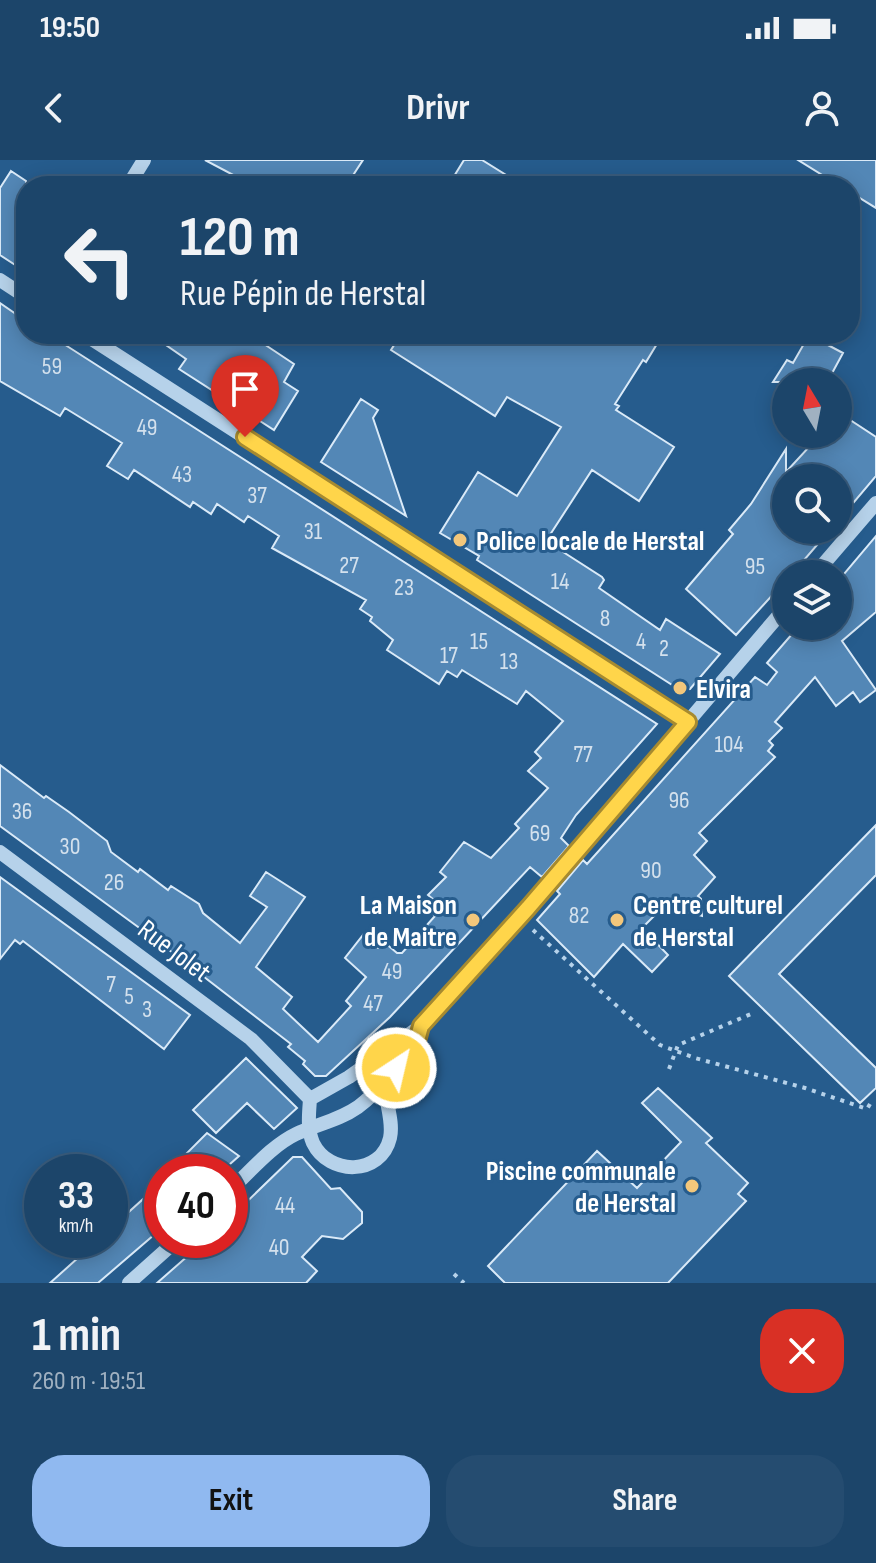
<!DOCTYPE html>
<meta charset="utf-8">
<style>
:root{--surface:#1c456a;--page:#254c70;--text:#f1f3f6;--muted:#a0b1c1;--line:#3a5d7e;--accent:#90b9f0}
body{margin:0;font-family:"Sofia Sans Condensed",sans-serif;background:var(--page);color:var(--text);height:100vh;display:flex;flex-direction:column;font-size:30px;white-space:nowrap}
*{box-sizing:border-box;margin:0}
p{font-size:26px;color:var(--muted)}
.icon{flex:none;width:44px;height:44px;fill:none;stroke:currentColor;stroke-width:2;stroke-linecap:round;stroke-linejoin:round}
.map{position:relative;height:1123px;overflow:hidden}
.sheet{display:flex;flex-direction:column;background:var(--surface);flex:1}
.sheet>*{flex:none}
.top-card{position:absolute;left:16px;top:16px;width:844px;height:168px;border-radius:32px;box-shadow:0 4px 20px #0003,0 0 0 2px var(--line);background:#1c456a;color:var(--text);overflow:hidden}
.needle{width:52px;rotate:350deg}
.tools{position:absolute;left:772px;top:208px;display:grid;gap:16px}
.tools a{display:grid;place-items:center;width:80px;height:80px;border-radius:50%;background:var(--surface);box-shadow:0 4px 20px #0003,0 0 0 2px var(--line);font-size:40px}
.speed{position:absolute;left:24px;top:994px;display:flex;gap:16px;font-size:40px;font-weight:700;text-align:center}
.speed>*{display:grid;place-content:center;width:104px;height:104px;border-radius:50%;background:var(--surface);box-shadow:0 4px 20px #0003,0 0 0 2px var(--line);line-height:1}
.speed small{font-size:20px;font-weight:400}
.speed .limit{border:12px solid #d22;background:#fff;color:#111}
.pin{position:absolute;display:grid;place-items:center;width:68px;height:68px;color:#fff;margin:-82px -34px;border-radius:50% 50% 50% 0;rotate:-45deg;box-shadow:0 0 8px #0007}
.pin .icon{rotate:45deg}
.me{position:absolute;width:88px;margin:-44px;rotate:35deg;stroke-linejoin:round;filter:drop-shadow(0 0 6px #0008)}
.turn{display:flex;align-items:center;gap:28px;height:168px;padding:0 32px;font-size:36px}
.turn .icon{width:104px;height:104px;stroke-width:2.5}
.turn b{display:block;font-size:56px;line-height:68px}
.round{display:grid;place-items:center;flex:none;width:84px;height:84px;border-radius:32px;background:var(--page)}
.overview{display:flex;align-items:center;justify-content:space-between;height:136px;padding:0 32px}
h1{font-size:48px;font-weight:700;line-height:60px}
.button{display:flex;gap:16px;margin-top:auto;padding:16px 32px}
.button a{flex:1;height:92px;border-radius:32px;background:var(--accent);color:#111;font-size:32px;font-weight:700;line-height:92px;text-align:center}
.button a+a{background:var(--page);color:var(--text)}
.status{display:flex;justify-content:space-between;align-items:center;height:56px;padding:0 40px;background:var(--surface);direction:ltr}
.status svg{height:22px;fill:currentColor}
header{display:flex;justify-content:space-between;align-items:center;height:104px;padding:0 32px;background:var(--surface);font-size:36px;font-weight:700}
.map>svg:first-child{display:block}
</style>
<div class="status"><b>19:50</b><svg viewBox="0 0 49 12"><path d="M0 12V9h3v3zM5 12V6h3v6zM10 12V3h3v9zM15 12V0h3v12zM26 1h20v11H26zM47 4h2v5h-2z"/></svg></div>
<header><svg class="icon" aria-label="back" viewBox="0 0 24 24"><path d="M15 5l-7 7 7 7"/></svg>Drivr<svg class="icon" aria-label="person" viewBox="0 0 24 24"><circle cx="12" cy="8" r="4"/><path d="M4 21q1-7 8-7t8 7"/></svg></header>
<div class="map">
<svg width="876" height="1123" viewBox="0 0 876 1123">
<rect width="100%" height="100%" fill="#265c8d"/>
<path fill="#5387b6" stroke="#daeaf8" stroke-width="2" d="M205 0H363L346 26H254Z
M464 0H482L524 26H448Z
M798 0H876V48L850 32V26H840Z
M11 11 26 21V112L0 95V28Z
M0 143 26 161V174H47L56 179 657 564 576 655 561 678 569 686 542 717 530 707 390 857 326 916H315L303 904 305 901 288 887 291 884 160 783 0 666V605L44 638 46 636 69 652 107 681 111 692 138 712 140 709 168 730 171 726 199 744 203 753 240 783 267 747 250 736 266 712 305 737 256 807 292 837 283 849 318 882 351 846 346 841 366 817 345 798 363 775 378 788 384 782 397 793H402L435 756 433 754 440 745 428 735 446 717 440 712 464 682 491 698 519 668 515 664 548 628 528 611 541 598 535 592 563 561 526 531 517 544 462 510 457 517 447 511 439 524 387 490 393 480 370 461 372 457 360 449 366 440 272 388 279 376 248 356 244 362 217 344 211 354 193 342 190 347 134 310 128 319 107 306 122 283 65 248 60 256 0 221Z
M150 174H249L294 204 284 222 298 231 274 270 179 209 186 199Z
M401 174H663L646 202 643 200 615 244 619 246 616 250 674 287 639 341 592 310 546 381 602 417 604 420 599 428 660 470 666 459 720 494 690 529 680 530 477 400 479 396 440 373 478 312 517 336 561 267 507 237 495 256 391 190Z
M809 175 843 193 830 217 838 222H773L787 200 793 203Z
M361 239 378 250 373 258 406 356 321 302Z
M838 252 876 277V316L838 361V318H786V370H830L792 414H786V420L736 475 686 429 733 374 729 370 751 344 786 289V312L821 274H838Z
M876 376V452L842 481 876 530 860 542 853 532 836 546 815 517 775 562 782 568 769 581 773 585 768 591 775 597 699 673 707 681 694 695 715 717 698 736 701 739 702 756 685 751 673 737 642 768 668 795 652 812 623 784 594 817 537 760 560 734 557 731 583 700 587 704 755 517 767 525 777 512 767 503 799 466H838V421Z
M876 665V715L779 814 876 908V928L860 943 729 816Z
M0 717 190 855 164 889 23 781 20 784 15 780 0 799Z
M246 898 297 948 274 969 247 943 216 973 193 950Z
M658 928 712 978 706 983 748 1023 738 1034 746 1041 668 1123H505L488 1106 597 991 637 1028 681 982 642 943Z
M207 973 239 996 221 1012H176L188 999 185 995Z
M293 997H302L331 1029 340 1028 362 1052V1063L343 1079 322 1076 302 1097 317 1111 306 1123H157L206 1080H230V1058Z
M152 1031 162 1041V1068L98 1123H50L98 1080H110V1069Z"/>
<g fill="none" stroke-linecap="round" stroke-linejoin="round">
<path stroke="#b6d2ea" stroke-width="4" stroke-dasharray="4 6" stroke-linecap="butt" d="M533 770 660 885 695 898 805 928 867 949 870 944
M669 909 678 885 751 854
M454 1114 464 1123"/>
<path stroke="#b6d2ea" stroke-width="14" d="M128 26 144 0
M0 120 26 137
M84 174 688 562
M815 414 876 343
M0 692 251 879 310 939
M310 939 349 917 421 866 539 736 786 447
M310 939C309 954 307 969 313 983 329 1016 381 1016 390 978 394 960 384 940 385 922
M230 1030C250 1012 271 986 296 974 317 964 338 961 358 947 383 928 400 902 418 877L420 870
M129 1123 177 1080"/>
</g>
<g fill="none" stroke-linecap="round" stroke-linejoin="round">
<g stroke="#a68a30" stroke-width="20">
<path id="route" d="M245 277 688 562 528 748 421 866 418 877 396 908"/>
</g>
<use href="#route" stroke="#ffd54a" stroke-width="14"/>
</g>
<g fill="#f3c77b" stroke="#265c8d" stroke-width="3">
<circle cx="460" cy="380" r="8"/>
<circle cx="680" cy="528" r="8"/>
<circle cx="473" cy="760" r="8"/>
<circle cx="617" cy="760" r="8"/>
<circle cx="692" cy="1026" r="8"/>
</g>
<g text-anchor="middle" stroke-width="6" stroke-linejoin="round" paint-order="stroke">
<g font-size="24" fill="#d4e1ed">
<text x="52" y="214">59</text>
<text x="147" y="275">49</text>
<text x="182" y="322">43</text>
<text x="257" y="343">37</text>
<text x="313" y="379">31</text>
<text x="349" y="413">27</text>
<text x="755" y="414">95</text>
<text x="560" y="429">14</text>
<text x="404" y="435">23</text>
<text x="605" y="466">8</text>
<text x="479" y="489">15</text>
<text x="641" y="489">4</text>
<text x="664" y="496">2</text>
<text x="449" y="503">17</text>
<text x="509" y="509">13</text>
<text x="729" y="592">104</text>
<text x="583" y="602">77</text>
<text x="679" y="648">96</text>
<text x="22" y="659">36</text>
<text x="540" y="681">69</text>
<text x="70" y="694">30</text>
<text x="651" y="718">90</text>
<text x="114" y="730">26</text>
<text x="579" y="763">82</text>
<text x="392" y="819">49</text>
<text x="111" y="832">7</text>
<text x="129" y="844">5</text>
<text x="373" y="851">47</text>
<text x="147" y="857">3</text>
<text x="285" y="1053">44</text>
<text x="279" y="1095">40</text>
</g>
<g font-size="28" font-weight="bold" fill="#fff" stroke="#265c8d" text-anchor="start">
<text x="476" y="390">Police locale de Herstal</text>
<text x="696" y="538">Elvira</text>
<text x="457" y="754" text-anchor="end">La Maison<tspan x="457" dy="32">de Maitre</tspan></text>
<text x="633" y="754">Centre culturel<tspan x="633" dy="32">de Herstal</tspan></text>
<text x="676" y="1020" text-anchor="end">Piscine communale<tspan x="676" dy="32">de Herstal</tspan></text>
</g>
<g font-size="28" fill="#fff" stroke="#265c8d">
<text transform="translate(175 790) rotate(37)" y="10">Rue Jolet</text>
</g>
</g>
</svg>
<div class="tools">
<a><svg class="needle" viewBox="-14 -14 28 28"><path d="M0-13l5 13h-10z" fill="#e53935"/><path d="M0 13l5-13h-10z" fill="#a0b1c1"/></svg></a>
<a><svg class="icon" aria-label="search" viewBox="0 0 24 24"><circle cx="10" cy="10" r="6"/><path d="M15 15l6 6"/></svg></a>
<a><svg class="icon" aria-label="layers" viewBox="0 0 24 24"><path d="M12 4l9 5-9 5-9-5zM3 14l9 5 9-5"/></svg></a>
</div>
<div class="speed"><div>33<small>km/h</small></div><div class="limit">40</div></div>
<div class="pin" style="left:245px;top:277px;background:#d93025"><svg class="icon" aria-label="arrive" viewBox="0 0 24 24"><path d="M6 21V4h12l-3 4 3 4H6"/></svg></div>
<svg class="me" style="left:396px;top:908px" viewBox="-20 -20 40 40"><circle r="17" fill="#ffd54a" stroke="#fff" stroke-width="3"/><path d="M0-11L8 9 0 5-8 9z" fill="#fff"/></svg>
<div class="top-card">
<div class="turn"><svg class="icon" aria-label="left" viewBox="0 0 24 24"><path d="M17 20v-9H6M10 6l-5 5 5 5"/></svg><div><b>120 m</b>Rue Pépin de Herstal</div></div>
</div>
</div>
<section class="sheet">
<div class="overview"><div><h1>1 min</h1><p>260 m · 19:51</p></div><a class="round" style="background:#d93025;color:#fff"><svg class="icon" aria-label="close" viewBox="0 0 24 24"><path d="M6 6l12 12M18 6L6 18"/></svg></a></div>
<div class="button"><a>Exit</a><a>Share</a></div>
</section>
